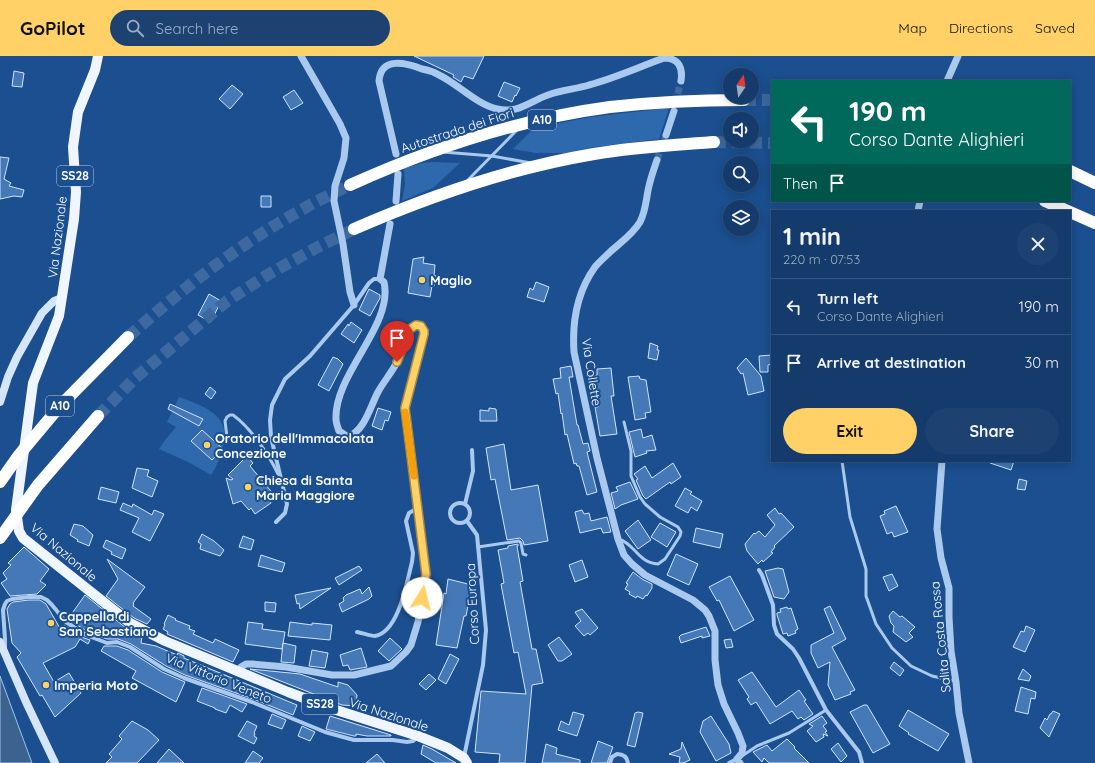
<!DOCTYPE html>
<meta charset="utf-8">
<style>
:root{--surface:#143b6b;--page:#1d4271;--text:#f1f3f6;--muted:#9dadc1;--line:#33557e;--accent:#ffd166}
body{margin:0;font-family:Quicksand,sans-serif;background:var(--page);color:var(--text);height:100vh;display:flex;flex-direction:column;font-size:15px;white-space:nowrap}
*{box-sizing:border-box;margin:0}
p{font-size:13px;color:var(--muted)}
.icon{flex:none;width:22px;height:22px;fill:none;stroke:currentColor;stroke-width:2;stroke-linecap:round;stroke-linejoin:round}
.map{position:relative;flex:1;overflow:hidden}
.details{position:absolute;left:771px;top:154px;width:300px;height:252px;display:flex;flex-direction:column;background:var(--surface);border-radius:0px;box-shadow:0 2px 10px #0003,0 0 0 1px var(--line)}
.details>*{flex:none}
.top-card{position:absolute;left:771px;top:24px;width:300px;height:122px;border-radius:0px;box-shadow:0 2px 10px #0003,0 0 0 1px var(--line);background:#00695c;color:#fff;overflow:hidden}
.needle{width:26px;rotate:13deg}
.controls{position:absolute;left:723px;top:12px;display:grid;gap:8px}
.controls a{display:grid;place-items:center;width:36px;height:36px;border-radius:50%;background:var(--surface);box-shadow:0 2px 10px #0003,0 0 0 1px var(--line);font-size:20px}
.pin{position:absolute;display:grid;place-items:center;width:34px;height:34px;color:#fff;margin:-41px -17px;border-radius:50% 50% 50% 0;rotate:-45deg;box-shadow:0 0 4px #0007}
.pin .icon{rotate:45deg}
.me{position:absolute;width:44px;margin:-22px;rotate:9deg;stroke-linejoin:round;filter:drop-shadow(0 0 3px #0008)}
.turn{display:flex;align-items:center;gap:14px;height:84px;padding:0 12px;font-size:18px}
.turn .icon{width:52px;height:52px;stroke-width:2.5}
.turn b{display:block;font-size:28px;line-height:34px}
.then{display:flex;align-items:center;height:38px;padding:0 12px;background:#0003;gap:8px;font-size:15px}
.round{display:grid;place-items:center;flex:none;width:42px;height:42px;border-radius:21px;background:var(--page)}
.summary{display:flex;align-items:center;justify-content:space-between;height:68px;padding:0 12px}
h1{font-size:24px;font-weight:800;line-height:30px}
.primary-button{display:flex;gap:8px;margin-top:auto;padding:8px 12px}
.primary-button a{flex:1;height:46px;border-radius:24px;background:var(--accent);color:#111;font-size:16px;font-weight:800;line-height:46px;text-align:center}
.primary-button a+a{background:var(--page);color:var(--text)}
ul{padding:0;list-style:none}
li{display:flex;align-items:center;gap:12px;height:56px;padding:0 12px;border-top:1px solid var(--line)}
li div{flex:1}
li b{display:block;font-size:15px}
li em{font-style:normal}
header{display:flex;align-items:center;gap:24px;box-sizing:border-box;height:56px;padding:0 20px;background:var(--accent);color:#111}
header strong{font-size:19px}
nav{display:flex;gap:22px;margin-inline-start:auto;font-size:14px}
.search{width:280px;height:36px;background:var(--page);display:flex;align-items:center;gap:10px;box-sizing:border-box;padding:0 14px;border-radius:22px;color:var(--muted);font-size:15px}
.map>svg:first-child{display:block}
</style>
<header>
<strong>GoPilot</strong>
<div class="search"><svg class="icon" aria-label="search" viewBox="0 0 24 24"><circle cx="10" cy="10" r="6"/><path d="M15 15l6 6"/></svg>Search here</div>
<nav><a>Map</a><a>Directions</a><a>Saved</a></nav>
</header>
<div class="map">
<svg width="1095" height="707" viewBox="0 0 1095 707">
<rect width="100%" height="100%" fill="#1b4f8f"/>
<path fill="#2e69ad" d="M669 52 659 83 595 91 564 97H536L513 93 530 76 540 71 591 61Z
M434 106 460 107 433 132 402 145 405 128 404 112 423 107Z
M179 341C189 345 202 349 210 355 214 357 219 362 221 366 230 379 219 408 211 419L188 406 159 393 165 384 176 371 167 366Z"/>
<path fill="#3c6290" stroke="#9cc4f0" d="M0 620 32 707H0Z"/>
<path fill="#4478b7" stroke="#cfe3fa" d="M414 0H484L473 23 464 20 461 26 453 21 454 19Z
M14 15 24 17 22 31 12 30Z
M504 26 520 32 516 40 515 39 512 46 498 40Z
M232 29 243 38 230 53 219 43Z
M294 34 303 47 291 54 283 41Z
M0 101 9 102 4 123 11 127 9 130 24 134 22 141 14 140 0 143Z
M261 140H271V151H261Z
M424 201 423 207 435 209 434 219 436 220 434 230H432L430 241 408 237 413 203Z
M536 226 549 231 544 246 527 241 530 232 533 234Z
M369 233 380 239V242L370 260 359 254Z
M209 238 221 245 211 266 198 259Z
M351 266 362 274 354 287 341 278 348 268 349 270Z
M650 287 658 290 657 294H659L657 304 648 302Z
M772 299V308L768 309V316H760L759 300Z
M333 301 338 303 343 308 329 335 318 329Z
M746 302 761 320 764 335 748 339 743 317 741 318 737 312Z
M571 310 573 321H569L577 369H578L583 388 588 387 590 395 587 396 597 436 587 439 579 410H577L576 407 574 408 567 378 565 379 562 357 561 358 558 337 556 338 553 323 561 322 560 312Z
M611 312 614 340H611L617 378 600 380 595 351H598L595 320 597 319V313Z
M639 320 640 323 646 324 651 356 645 357 646 362 635 364 628 321Z
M210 331 216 336 211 343 205 338Z
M170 348 203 363 199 370 168 353Z
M378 352 391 356 388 365 385 364 382 374 372 370Z
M489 352 496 353 497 365H480V354L489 355Z
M641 373 643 382 652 379 656 394 646 395 647 397 635 401 629 376Z
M202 374 223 393 212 404 191 385Z
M504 388 511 434 538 429 548 485 524 489 523 485 520 482 507 484 495 423 491 424 486 392Z
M247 400 253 407 250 410 275 440 270 445 271 447 255 458 251 452 249 454 241 445 233 448 226 422 231 424 233 423 228 419Z
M990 405H1014L1011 414 990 407Z
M673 407 681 421 671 428 670 426 646 443 643 440 636 424 638 423 634 418 645 410 652 422Z
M137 412 149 414 147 420 158 425 152 441 132 432Z
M1019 423 1027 425 1025 434 1017 433Z
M630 426 638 443 621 449 615 453 611 437 618 435 616 431Z
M101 431 119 436 116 447 98 443Z
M685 432 692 436 690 438 702 445 697 455 691 451 688 457 675 450Z
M123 447 132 451 133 448 152 459 154 454 164 458 150 485 132 476 139 462 120 454Z
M896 450 908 476 894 481 892 476 887 478 880 460 885 458 884 455Z
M775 452 779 458 781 457 794 471 774 490 775 491 771 496 773 497 763 506 762 504 758 508 747 495 745 488 754 477 755 478 759 475 765 481 775 469 767 459Z
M582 454 584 458 589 457 591 465 607 461 611 476 603 477 601 472 580 477 575 456Z
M638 464 651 484 638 493 625 475Z
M660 467 676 476 667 491 651 481Z
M74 468 83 470 93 479 89 490 77 485 78 484 70 479Z
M696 472 723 478 720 492 693 486Z
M202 478 214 485 224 494 220 500 200 493 201 488 198 486Z
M243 480 254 484 251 494 239 491Z
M106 484 126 493 122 503 111 498 112 496 103 491Z
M518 488V490H517L523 525 520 526 532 593H536L543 627 532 629 525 707H499L500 698 475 696 481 635 526 638 518 596 514 597 501 528 504 527 498 494 508 492V490Z
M24 491 49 513 40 525 46 529 37 538 10 540 1 527 7 523 3 517 11 509 8 507Z
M676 498 698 508 689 529 667 519Z
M261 499 285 507 282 516 258 510Z
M107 503 145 531 133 547 134 548 133 550 151 563 147 568 134 562 106 540 118 523Z
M582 504 588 521 575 526 569 509Z
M359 510 362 514 339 529 335 522Z
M778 512 783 513 789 536 784 543 774 541 765 515Z
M633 516 642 523 652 528V532L647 540 646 539 643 543 637 540 636 542 629 538 630 536 625 533 628 528 626 527Z
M892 518 898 530 889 535 883 521Z
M730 520 754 564 734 575 719 544 717 545 709 531Z
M448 523 472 529 466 560H464L457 592 436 589 444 537 446 538Z
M369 531 372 540 369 543 342 556 339 548 344 545 343 542 346 539 360 533 362 538Z
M331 532 300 553 299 547 297 548 295 539Z
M85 539 126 572 142 580 141 587 156 590 177 599 178 597 184 600V602L292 647 297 649 293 659 253 643 185 619 166 610 131 588 118 583H107L88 576 68 563Z
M29 544H40L46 548 61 574 64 569 84 582 90 584 88 588 80 583 75 591 43 607 54 626 69 617 81 637 55 661 42 639 40 640 17 601 21 597 12 587 7 553 10 548 13 546Z
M265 546 276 547 275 556 265 555Z
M830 550 846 583 832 591 855 634 850 636 851 638 835 644 828 629 830 606 818 612 811 597V589L834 577 824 553Z
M787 551 788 553 791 552 798 573 795 575 796 577 788 580 787 577 783 578 777 559V557L781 556 780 553Z
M582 553 598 572 590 579 588 577 584 580 575 570 581 565 575 556Z
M893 555 900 561 902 560 915 571 909 577 913 581 906 586 893 576 894 570 891 567 889 560Z
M168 559 176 563 175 564 190 570 189 573 195 575 193 578 213 587 215 583 239 594 233 606 167 578 168 576 163 573 165 569 164 568Z
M248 566 263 568 262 573 285 576 282 593 245 588Z
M290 566 312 569V567L332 569 330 584 288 580Z
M1026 570 1035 574 1025 596 1013 591 1021 575 1024 576Z
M706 571 710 580 702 582V580L681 587 679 581 681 579Z
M559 581 572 598 562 605H558L548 589Z
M390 582 402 593 389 605 378 595Z
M731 583 733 591 726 592 724 584Z
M283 587 296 590 294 607 281 606Z
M104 590H117L128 594 162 616 185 626 176 646 132 622 136 615 101 595Z
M361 592 367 611 350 614 348 609 343 610 340 599Z
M312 594 328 597 325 612 309 610Z
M450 598 459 603 446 628 438 623Z
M894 606 904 614 900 620 890 612Z
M250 613 300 618 338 631V626L348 629 357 639 356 650 342 649 329 644Z
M1023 613 1031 620 1029 625 1018 623Z
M752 616 776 651 799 634 806 644 804 645 813 658 804 664 801 661 798 663 792 655 770 668 756 646 751 649 747 643 749 641 738 624Z
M429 618 436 624 426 634 419 628Z
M1021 631 1036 636 1035 643 1031 642 1028 658 1015 655Z
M202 632 247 648 242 656 230 649 226 657 215 653V652L197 645Z
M864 649H867L890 688 873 697 850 656Z
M908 654 949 678 938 695 908 678 909 677 899 670Z
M1053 655 1060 658 1049 681 1040 672 1045 662 1047 664 1050 658H1051Z
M573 656 584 659 577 680 558 674 561 665 569 669Z
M638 656 643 657 635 691 627 689 635 657Z
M272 658 286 664 282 673 268 668Z
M330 660 391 679V680H367L356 678V680H354L326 673Z
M711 660 729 688 731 697 716 705 700 676 703 665Z
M822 660 827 667 823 670 827 675 825 676 828 680 823 678 824 681 816 686 807 675 813 670 809 668Z
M132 665 148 674 159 684 137 707H106L112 701 109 698 122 683 119 680Z
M247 665 257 670 254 677 255 678 254 680 257 682 254 688 238 680Z
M302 670 315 676 310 685 298 680Z
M787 683 795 691 794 692 809 707H769L764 702 762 706 753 696 767 689 772 695Z
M598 685 613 691 607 707H591Z
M682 686 690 704 683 707H679L680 701 669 698 681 693Z
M838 687 847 700 841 706 831 693Z
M546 688 557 692 556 698 580 704V707H542Z
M423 689 432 693 456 707H436L421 698Z
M169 693 184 707H157Z
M253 695 263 702 259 707H245Z
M377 698 385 707H366Z"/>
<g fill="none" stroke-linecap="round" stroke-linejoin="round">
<path stroke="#3d69a0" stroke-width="7" stroke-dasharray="7 3.5" stroke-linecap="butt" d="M675 48 681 25
M657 104 666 79"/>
<path stroke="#3d69a0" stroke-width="12" stroke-dasharray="12 6" stroke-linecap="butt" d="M744 44H772
M714 86 772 87
M128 281C182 233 239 188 303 153 318 144 334 137 350 129
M98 360 135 322 227 245 269 218 314 193 354 173"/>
<path stroke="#a9c9ee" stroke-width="3" d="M443 96 492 100 531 107
M468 124 517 74
M227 381 225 365 227 361 230 359H233C251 372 269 399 278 418
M842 405 850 461 866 513V540L876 568 892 592 911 610 932 620 955 625
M619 483C635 488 638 507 658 508L665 503 680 480 681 476 678 471 660 461 645 448 640 441 631 420V395L624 366
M478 491 519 485 521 487 523 498 526 499
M742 700 757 690 789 677 826 654"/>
<path stroke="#a9c9ee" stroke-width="4" d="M450 457a10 10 0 1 1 20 0a10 10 0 1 1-20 0Z
M465 448 473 415 472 394
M276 466 285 457 287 448 271 381 270 364 272 349 285 323 310 300 354 249 369 227 374 223H380
M759 514 762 519 773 549 774 569 777 578 793 593 799 602 826 654 859 696 862 707
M357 576C363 577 370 580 375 580 399 576 407 525 412 506L413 497 406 465 409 457 418 452
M5 592V583L3 554 5 548 7 545 12 543 29 541H41L47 544 52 549 66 566 86 579 107 587 117 586 130 591 164 613 184 622 252 646 325 676 354 684H393L407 686 413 685 417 681
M464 701 483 609 486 574 477 479 467 465
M610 707 612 701 617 698C624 698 627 701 628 707
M729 707 737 703"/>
<path stroke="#a9c9ee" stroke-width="7" d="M301 0 340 68 346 82 344 102 335 130 334 145 343 188 350 236 354 249
M947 25 958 0
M666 79 674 55
M396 98 379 25C381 0 406 7 422 13 428 14 434 16 439 19 458 28 476 48 497 53 518 58 530 45 548 39 561 34 576 33 589 29 615 22 639 11 664 2 679 2 683 12 681 25
M657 104C654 113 651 121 649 130 646 142 646 155 640 166 633 178 620 187 610 196 605 201 599 206 595 211 577 236 572 266 574 296L597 402 618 483 624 499 632 508 645 519 693 544 705 554 709 560 715 575V604L718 629 724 648 738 677 743 690 742 697 737 703 740 707
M396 145 398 118
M918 155 920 145
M942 405 937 473 941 502 949 532V561L951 595 956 626 959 657 969 707
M239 617 241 611 246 608H252L286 611 332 619H354L391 610 406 596 411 589 418 566 426 518 405 352 424 279C425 273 422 270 416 269 407 272 402 295 398 304 393 315 384 325 378 336 370 351 365 374 348 381L339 375C338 372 336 367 336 363 334 318 394 269 384 226L380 223 390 168"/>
<path stroke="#d6e6fa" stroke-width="8" d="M0 346 8 321 17 301 42 257 54 245 62 242
M0 586 26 646 55 707"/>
<path stroke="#f0f6ff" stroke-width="10" d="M98 0 95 14 78 56 73 91 76 136 74 163 59 260 33 327 16 454 19 475 23 482 130 567 165 585 288 636 333 653 418 680 448 692 464 702 467 707"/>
<path stroke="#fff" stroke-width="12" d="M1070 115 1095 127
M350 129C432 92 520 63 610 51 655 46 699 44 744 44
M1045 145 1095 167
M354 173C432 139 510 112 594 98 633 91 674 89 714 86"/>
<path stroke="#fff" stroke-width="12" d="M0 426 19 399 60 350 128 281
M0 482 38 429 98 360"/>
</g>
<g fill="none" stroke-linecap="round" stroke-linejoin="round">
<g stroke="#a68842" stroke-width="10">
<path id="route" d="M397 306 410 273 416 269 421 270 424 275V278L405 352 426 518 422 542"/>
</g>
<use href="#route" stroke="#ffd166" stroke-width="7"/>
<path stroke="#f59e0b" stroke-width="7" d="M405 356 414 420"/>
</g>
<g fill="#ffd166" stroke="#1b4f8f" stroke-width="1.5">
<circle cx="422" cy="224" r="4"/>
<circle cx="207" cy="389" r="4"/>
<circle cx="248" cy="431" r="4"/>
<circle cx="51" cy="567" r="4"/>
<circle cx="46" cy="629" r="4"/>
</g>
<g text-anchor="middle" stroke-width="4" stroke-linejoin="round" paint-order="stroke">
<g fill="#1b4f8f" stroke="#bbcadd" stroke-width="1">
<rect x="528" y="54" width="28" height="20" rx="3"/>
<rect x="57" y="110" width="36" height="20" rx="3"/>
<rect x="46" y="340" width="28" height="20" rx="3"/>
<rect x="302" y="638" width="36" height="20" rx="3"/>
</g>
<g font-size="12" font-weight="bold" fill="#fff">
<text x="542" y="68">A10</text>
<text x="75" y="124">SS28</text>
<text x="60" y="354">A10</text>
<text x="320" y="652">SS28</text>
</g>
<g font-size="13" fill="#fff" stroke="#1b4f8f">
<text transform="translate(457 74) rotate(-18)" y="5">Autostrada dei Fiori</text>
<text transform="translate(57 181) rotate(-83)" y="5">Via Nazionale</text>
<text transform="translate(592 316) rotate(81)" y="5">Via Collette</text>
<text transform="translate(64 496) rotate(40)" y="5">Via Nazionale</text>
<text transform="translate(472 548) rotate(-93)" y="5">Corso Europa</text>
<text transform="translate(940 581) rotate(-96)" y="5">Salita Costa Rossa</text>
<text transform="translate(219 622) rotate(22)" y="5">Via Vittorio Veneto</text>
<text transform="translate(389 658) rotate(18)" y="5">Via Nazionale</text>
</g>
<g font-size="13" font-weight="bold" fill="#fff" stroke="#1b4f8f" text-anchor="start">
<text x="430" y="229">Maglio</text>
<text x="215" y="387">Oratorio dell'Immacolata<tspan x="215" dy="15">Concezione</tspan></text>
<text x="256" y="429">Chiesa di Santa<tspan x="256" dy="15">Maria Maggiore</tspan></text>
<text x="59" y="565">Cappella di<tspan x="59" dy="15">San Sebastiano</tspan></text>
<text x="54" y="634">Imperia Moto</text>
</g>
</g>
</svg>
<div class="controls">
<a><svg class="needle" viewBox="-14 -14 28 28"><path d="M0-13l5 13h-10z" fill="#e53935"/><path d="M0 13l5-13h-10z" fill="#9dadc1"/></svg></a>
<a><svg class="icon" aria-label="sound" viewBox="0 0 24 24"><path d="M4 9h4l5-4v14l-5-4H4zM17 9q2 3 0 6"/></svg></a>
<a><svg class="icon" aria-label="search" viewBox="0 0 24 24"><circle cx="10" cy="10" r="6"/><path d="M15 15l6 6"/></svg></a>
<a><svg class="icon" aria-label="layers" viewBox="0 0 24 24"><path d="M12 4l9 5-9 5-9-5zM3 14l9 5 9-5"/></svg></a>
</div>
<div class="pin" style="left:397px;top:306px;background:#d93025"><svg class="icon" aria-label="arrive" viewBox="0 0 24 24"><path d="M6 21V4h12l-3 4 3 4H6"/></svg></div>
<svg class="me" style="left:422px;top:542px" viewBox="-20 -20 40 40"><circle r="19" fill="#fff"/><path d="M0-13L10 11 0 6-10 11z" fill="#ffd166"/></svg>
<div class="top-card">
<div class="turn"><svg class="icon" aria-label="left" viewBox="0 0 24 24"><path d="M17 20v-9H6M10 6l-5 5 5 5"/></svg><div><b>190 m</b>Corso Dante Alighieri</div></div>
<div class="then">Then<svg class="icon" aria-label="arrive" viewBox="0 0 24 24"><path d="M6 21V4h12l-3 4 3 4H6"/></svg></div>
</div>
<section class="details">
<div class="summary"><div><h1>1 min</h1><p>220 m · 07:53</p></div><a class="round"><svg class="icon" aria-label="close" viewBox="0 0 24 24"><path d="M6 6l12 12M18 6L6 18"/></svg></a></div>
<ul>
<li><svg class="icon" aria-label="left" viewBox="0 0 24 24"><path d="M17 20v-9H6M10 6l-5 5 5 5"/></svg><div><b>Turn left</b><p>Corso Dante Alighieri</p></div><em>190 m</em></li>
<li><svg class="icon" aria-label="arrive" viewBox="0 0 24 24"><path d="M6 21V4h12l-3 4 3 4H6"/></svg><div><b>Arrive at destination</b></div><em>30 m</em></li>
</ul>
<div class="primary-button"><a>Exit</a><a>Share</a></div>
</section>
</div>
